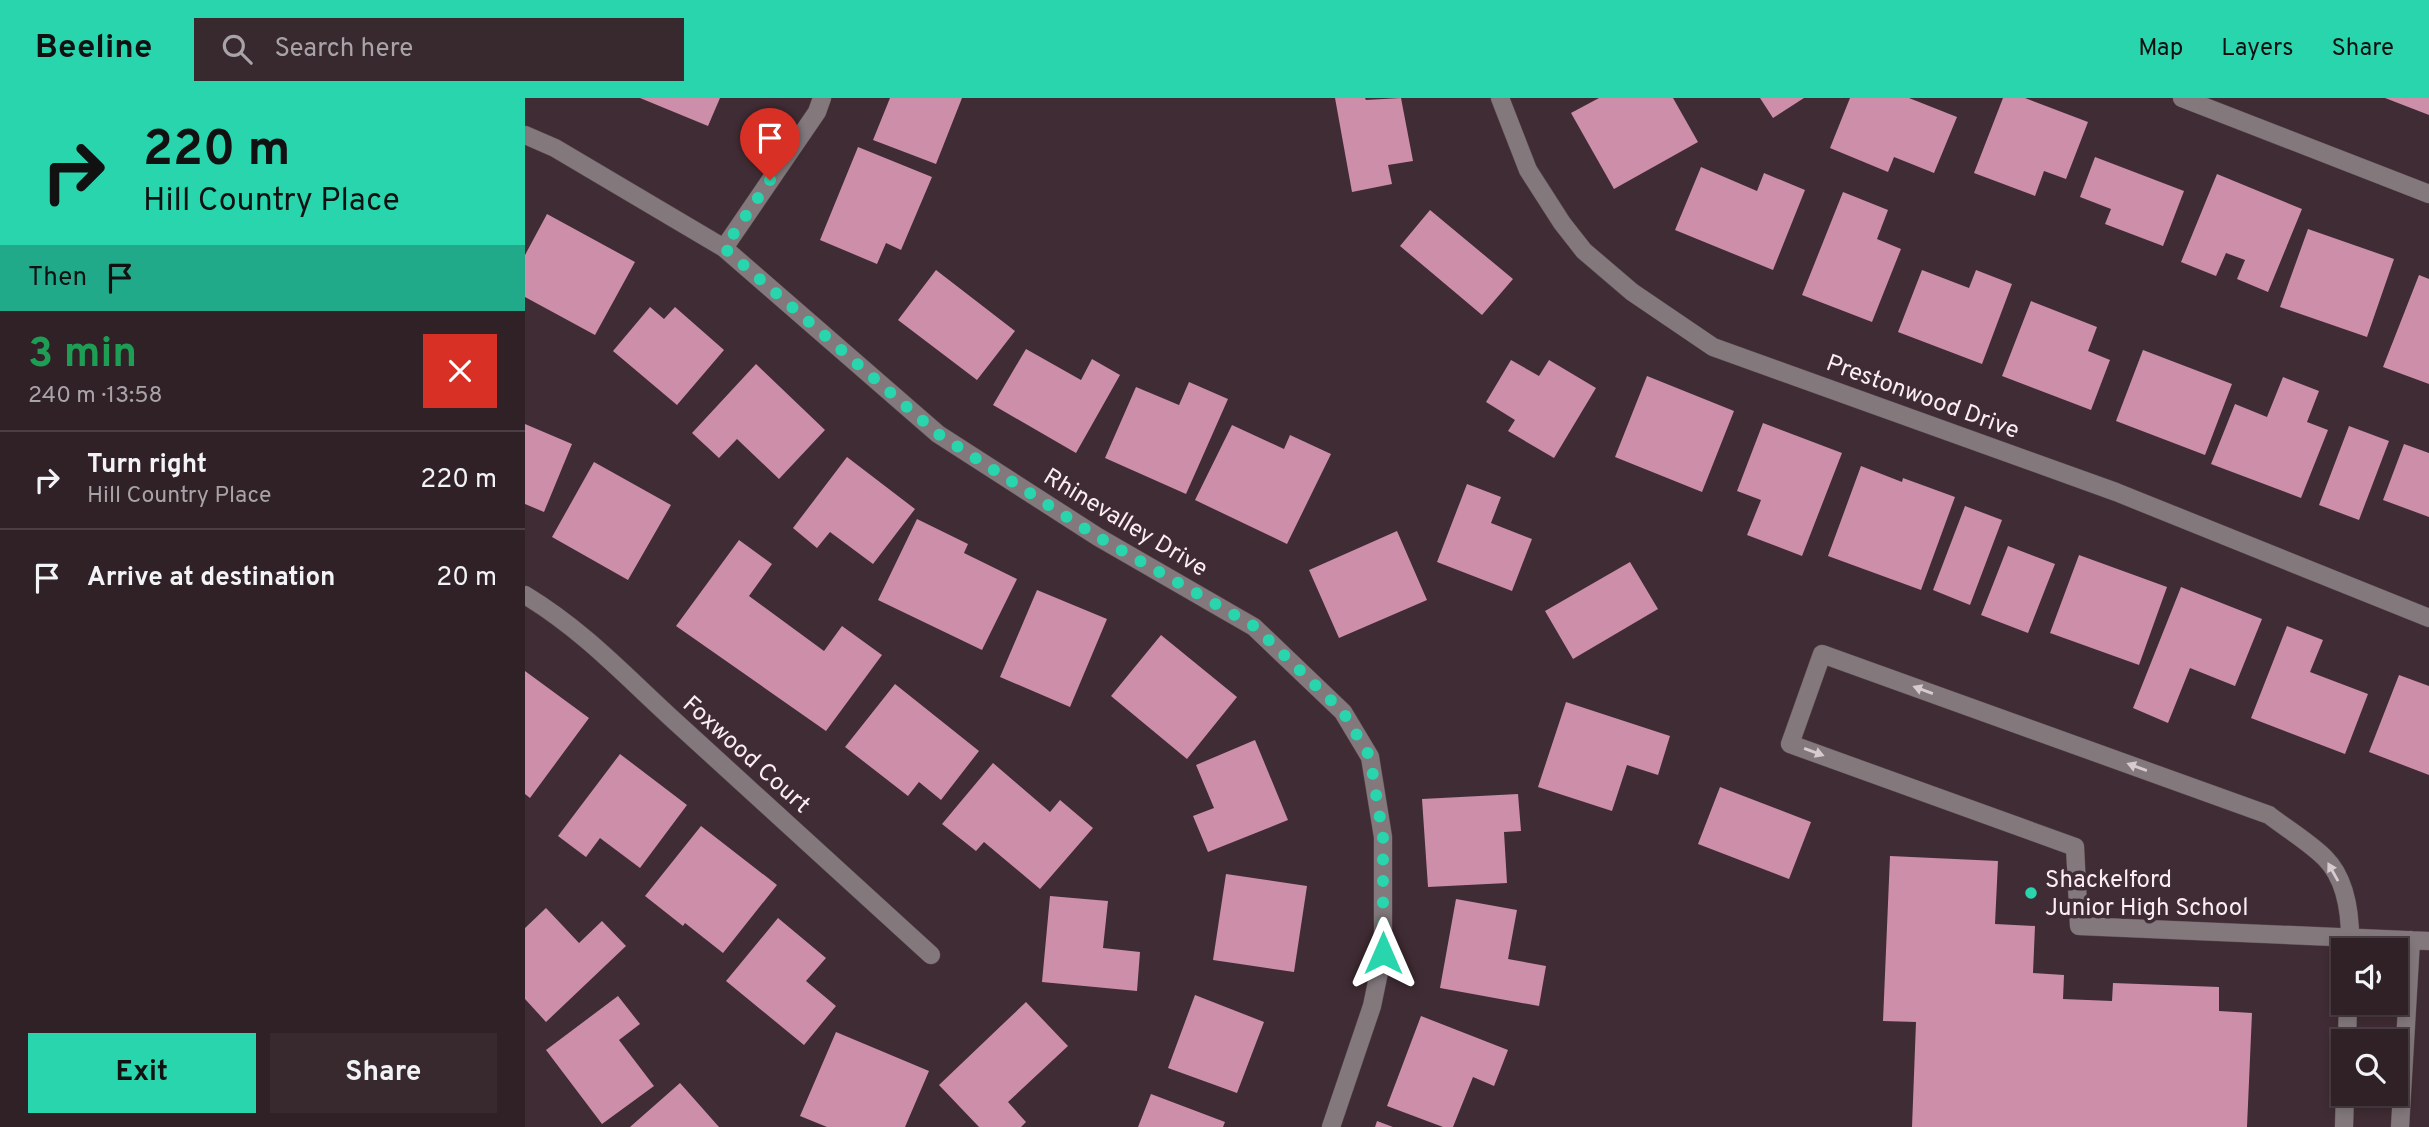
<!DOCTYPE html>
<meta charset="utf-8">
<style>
:root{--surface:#302127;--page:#38292f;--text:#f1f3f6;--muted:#a8a3a7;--line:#4b3e44;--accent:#28d5ad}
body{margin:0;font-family:Overpass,sans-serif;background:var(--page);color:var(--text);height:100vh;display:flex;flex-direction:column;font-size:26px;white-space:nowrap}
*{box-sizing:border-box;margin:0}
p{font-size:23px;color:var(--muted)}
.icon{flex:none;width:38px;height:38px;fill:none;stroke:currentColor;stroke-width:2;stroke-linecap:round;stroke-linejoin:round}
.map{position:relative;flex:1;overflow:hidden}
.details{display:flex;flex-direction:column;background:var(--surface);width:525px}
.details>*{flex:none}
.banner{background:#28d5ad;color:#111;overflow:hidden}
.tools{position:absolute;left:1806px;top:840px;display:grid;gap:14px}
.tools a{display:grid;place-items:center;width:77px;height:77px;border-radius:0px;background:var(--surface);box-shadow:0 4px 10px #0003,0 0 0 2px var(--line);font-size:35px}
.pin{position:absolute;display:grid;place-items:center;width:60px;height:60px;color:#fff;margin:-72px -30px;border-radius:50% 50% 50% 0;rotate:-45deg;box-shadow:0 0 7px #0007}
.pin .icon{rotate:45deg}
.me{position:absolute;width:77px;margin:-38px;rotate:0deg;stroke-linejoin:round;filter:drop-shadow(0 0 5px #0008)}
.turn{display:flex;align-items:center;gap:24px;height:147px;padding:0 28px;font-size:32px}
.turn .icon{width:91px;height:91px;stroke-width:2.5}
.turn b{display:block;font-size:49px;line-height:60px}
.then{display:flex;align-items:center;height:66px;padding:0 28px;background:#0003;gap:14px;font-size:26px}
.round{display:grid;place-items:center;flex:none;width:74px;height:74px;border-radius:0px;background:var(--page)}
.overview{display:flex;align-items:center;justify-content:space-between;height:119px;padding:0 28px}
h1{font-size:42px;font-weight:700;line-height:52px;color:#1e9e55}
.primary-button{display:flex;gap:14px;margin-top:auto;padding:14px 28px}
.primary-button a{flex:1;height:80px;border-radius:0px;background:var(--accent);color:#111;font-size:28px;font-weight:700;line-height:80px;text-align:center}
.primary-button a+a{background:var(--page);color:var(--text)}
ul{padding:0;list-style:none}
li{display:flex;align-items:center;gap:21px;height:98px;padding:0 28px;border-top:2px solid var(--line)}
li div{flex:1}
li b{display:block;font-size:26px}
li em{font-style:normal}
header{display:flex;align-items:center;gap:42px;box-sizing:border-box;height:98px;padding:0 35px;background:var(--accent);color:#111}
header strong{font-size:33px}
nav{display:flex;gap:38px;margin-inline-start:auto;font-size:24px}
.search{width:490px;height:63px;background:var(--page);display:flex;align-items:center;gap:18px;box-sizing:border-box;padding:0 24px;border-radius:0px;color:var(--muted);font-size:26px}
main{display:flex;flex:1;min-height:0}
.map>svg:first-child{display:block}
</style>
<header>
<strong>Beeline</strong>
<div class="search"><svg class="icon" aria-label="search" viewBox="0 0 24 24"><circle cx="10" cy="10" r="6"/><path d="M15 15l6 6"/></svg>Search here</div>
<nav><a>Map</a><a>Layers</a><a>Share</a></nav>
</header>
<main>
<section class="details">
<div class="banner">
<div class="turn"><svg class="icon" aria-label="right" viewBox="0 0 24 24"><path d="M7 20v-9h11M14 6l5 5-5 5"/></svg><div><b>220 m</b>Hill Country Place</div></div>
<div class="then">Then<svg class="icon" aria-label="arrive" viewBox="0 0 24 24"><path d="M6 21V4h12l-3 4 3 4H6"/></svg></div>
</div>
<div class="overview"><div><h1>3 min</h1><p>240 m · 13:58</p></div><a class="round" style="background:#d93025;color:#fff"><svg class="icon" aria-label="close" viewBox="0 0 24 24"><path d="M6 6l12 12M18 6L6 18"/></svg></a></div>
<ul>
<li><svg class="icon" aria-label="right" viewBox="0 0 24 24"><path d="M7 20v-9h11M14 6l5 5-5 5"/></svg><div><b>Turn right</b><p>Hill Country Place</p></div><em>220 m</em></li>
<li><svg class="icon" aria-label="arrive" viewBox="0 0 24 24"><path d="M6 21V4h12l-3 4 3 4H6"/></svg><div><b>Arrive at destination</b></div><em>20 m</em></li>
</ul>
<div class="primary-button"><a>Exit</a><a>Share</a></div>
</section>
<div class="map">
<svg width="1904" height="1029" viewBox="0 0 1904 1029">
<rect width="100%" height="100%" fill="#402c34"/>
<path fill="#cd8ea9" d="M115 0H195L183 28Z
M365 0H437L411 66 348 42Z
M810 0H840L841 2 876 0 888 63 863 67 867 86 827 94Z
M1074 0H1148L1173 44 1089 91 1046 15Z
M1235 0H1279L1248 20Z
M1325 0H1384L1432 19 1409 75 1369 59 1363 74 1305 50Z
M1478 0H1500L1563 24 1541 81 1519 73 1510 98 1449 75Z
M1860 0H1904V17Z
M333 49 407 79 376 152 361 145 352 166 295 142Z
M1570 59 1659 93 1638 148 1580 126 1586 111 1555 99Z
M1176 69 1232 93 1239 75 1280 92 1248 172 1150 132Z
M1692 76 1777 111 1743 194 1712 181 1720 162 1701 155 1691 178 1656 164Z
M1318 94 1363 112 1352 141 1376 151 1347 224 1277 197Z
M905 112 988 181 957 217 875 148Z
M22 116 110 164 70 237 0 199V157Z
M1783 131 1869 161 1842 239 1755 209Z
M411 172 490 233 452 282 373 222Z
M1397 172 1444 190 1451 172 1487 186 1457 266 1373 234Z
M1894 177 1904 181V286L1858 269Z
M1506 203 1572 229 1563 253 1585 262 1566 312 1477 278Z
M125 209 139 221 150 209 199 252 152 307 88 253Z
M501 251 556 282 567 261 595 277 551 355 468 307Z
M1618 252 1707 286 1680 357 1591 323Z
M986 262 1014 278 1024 262 1071 290 1029 360 983 333 990 322 961 304Z
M231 266 300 332 254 381 212 341 194 360 167 335Z
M1122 278 1209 313 1177 394 1090 359Z
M1758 279 1794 293 1782 324 1803 332 1776 400 1686 366 1710 306 1742 319Z
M664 284 703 301 661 396 580 360 611 289 654 307Z
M1238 325 1317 355 1277 458 1222 437 1236 402 1212 393Z
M0 326 47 346 19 414 0 406Z
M707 327 759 351 765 337 806 356 762 446 670 402Z
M1824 328 1864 343 1834 422 1794 407Z
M1879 346 1904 355V419L1858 402Z
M322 359 390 411 348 466 305 434 292 450 268 430Z
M69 364 146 407 103 482 27 439Z
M1336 368 1377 384 1378 380 1430 399 1396 492 1303 458Z
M942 386 976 399 966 425 1007 441 987 493 912 464Z
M1440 408 1477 422 1445 507 1408 492Z
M392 421 443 446 439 455 492 481 457 552 353 502Z
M872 433 902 502 814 540 784 472Z
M214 442 247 466 224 498 299 553 317 528 357 557 301 633 151 528Z
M1483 448 1530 466 1503 535 1456 517Z
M1554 457 1642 489 1614 567 1525 535Z
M1105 464 1133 511 1048 561 1020 513Z
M1656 489 1737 521 1710 588 1665 570 1643 625 1608 610Z
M512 492 582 521 545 609 475 579Z
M1762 528 1798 542 1785 574 1843 596 1820 656 1726 620Z
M636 537 712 599 662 661 586 598Z
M0 573 64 620 5 700 0 696Z
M1874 577 1904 588V677L1844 654Z
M370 586 454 653 416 702 394 684 383 698 320 649Z
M1041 604 1145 638 1133 677 1102 667 1087 713 1013 689Z
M730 642 763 722 683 754 668 718 689 710 671 667Z
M95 656 162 707 115 770 75 740 61 759 33 738Z
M468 665 525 714 535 702 568 730 515 791 459 744 451 753 417 726Z
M1195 689 1286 724 1264 781 1173 746Z
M993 696 996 733 979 734 982 785 903 789 897 701Z
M176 728 252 787 198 855 160 825 158 828 120 798Z
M1365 758 1473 763 1470 826 1510 828 1508 875 1539 877 1538 901 1587 903 1588 885 1694 889V913L1727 915 1722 1029H1387L1391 924 1358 923Z
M701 776 782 788 769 874 688 862Z
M525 798 583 803 578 850 615 854 612 893 517 884Z
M931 801 992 812 983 861 1021 868 1014 908 915 890Z
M21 810 54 845 77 823 101 848 21 924 0 901V830Z
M253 820 301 860 281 883 311 908 279 947 201 883Z
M670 897 739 924 712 995 643 970Z
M93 898 115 926 94 942 129 988 77 1026 21 952Z
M501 904 543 948 483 1004 501 1024 496 1029H454L414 987Z
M896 918 983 952 969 988 948 979 928 1029H918L862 1008Z
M311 934 404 973 380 1029H302L275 1018Z
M155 985 194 1029H105Z
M626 996 700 1024 698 1029H613Z
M852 1023 868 1029H850Z"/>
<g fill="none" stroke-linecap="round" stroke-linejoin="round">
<g stroke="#5e4b53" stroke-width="19">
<path id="minor" d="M975 0 1003 72 1037 125 1059 153 1107 194 1188 249 1591 394 1904 520
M1657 0 1904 96
M0 37 30 50 199 150 413 336 573 439 729 529 818 614 845 659 858 739V855L847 908 806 1029
M199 150 292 14 297 0
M0 497C61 534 102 580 154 627 238 704 322 780 406 857
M1825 852C1826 822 1823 783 1800 760 1784 744 1762 731 1744 717L1297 556 1265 646 1550 749 1554 828 1904 843
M1822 943 1823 905
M1819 1029 1820 996
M1875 1029 1886 842"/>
</g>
<use href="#minor" stroke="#83797d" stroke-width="18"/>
</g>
<defs><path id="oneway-solid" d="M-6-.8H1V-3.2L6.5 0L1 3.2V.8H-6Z" transform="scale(1.75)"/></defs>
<g fill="#d7cbd0">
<use href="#oneway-solid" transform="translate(1398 592) rotate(-160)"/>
<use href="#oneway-solid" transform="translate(1289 654) rotate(20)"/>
<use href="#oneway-solid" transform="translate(1612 669) rotate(-160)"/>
<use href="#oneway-solid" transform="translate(1808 774) rotate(-119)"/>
</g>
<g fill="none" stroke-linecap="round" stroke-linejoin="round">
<path stroke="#28d5ad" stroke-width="12" stroke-dasharray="0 21.6" d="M245 82 199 150 413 336 573 439 729 528 818 614 845 659 858 739V855"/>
</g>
<circle fill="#28d5ad" stroke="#402c34" stroke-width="2.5" cx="1506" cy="795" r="7"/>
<g text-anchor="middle" stroke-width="7" stroke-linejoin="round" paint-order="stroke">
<g font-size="24" fill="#fbeef3" stroke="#402c34">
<text transform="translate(1398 298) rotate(20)" y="8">Prestonwood Drive</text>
<text transform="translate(601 424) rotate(31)" y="8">Rhinevalley Drive</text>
<text transform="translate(222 656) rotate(42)" y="8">Foxwood Court</text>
</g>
<g font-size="24" fill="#fbeef3" stroke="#402c34" text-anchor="start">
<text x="1520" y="789">Shackelford<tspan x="1520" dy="28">Junior High School</tspan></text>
</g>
</g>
</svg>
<div class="tools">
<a><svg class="icon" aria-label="sound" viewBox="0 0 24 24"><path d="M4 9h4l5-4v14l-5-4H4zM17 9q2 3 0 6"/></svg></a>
<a><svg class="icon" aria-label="search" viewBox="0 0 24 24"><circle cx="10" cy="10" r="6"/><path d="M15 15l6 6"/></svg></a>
</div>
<div class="pin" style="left:245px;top:82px;background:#d93025"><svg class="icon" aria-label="arrive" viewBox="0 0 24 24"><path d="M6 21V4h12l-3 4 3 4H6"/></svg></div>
<svg class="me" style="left:858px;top:855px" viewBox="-20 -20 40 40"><path d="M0-17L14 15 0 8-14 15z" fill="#28d5ad" stroke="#fff" stroke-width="4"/></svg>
</div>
</main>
